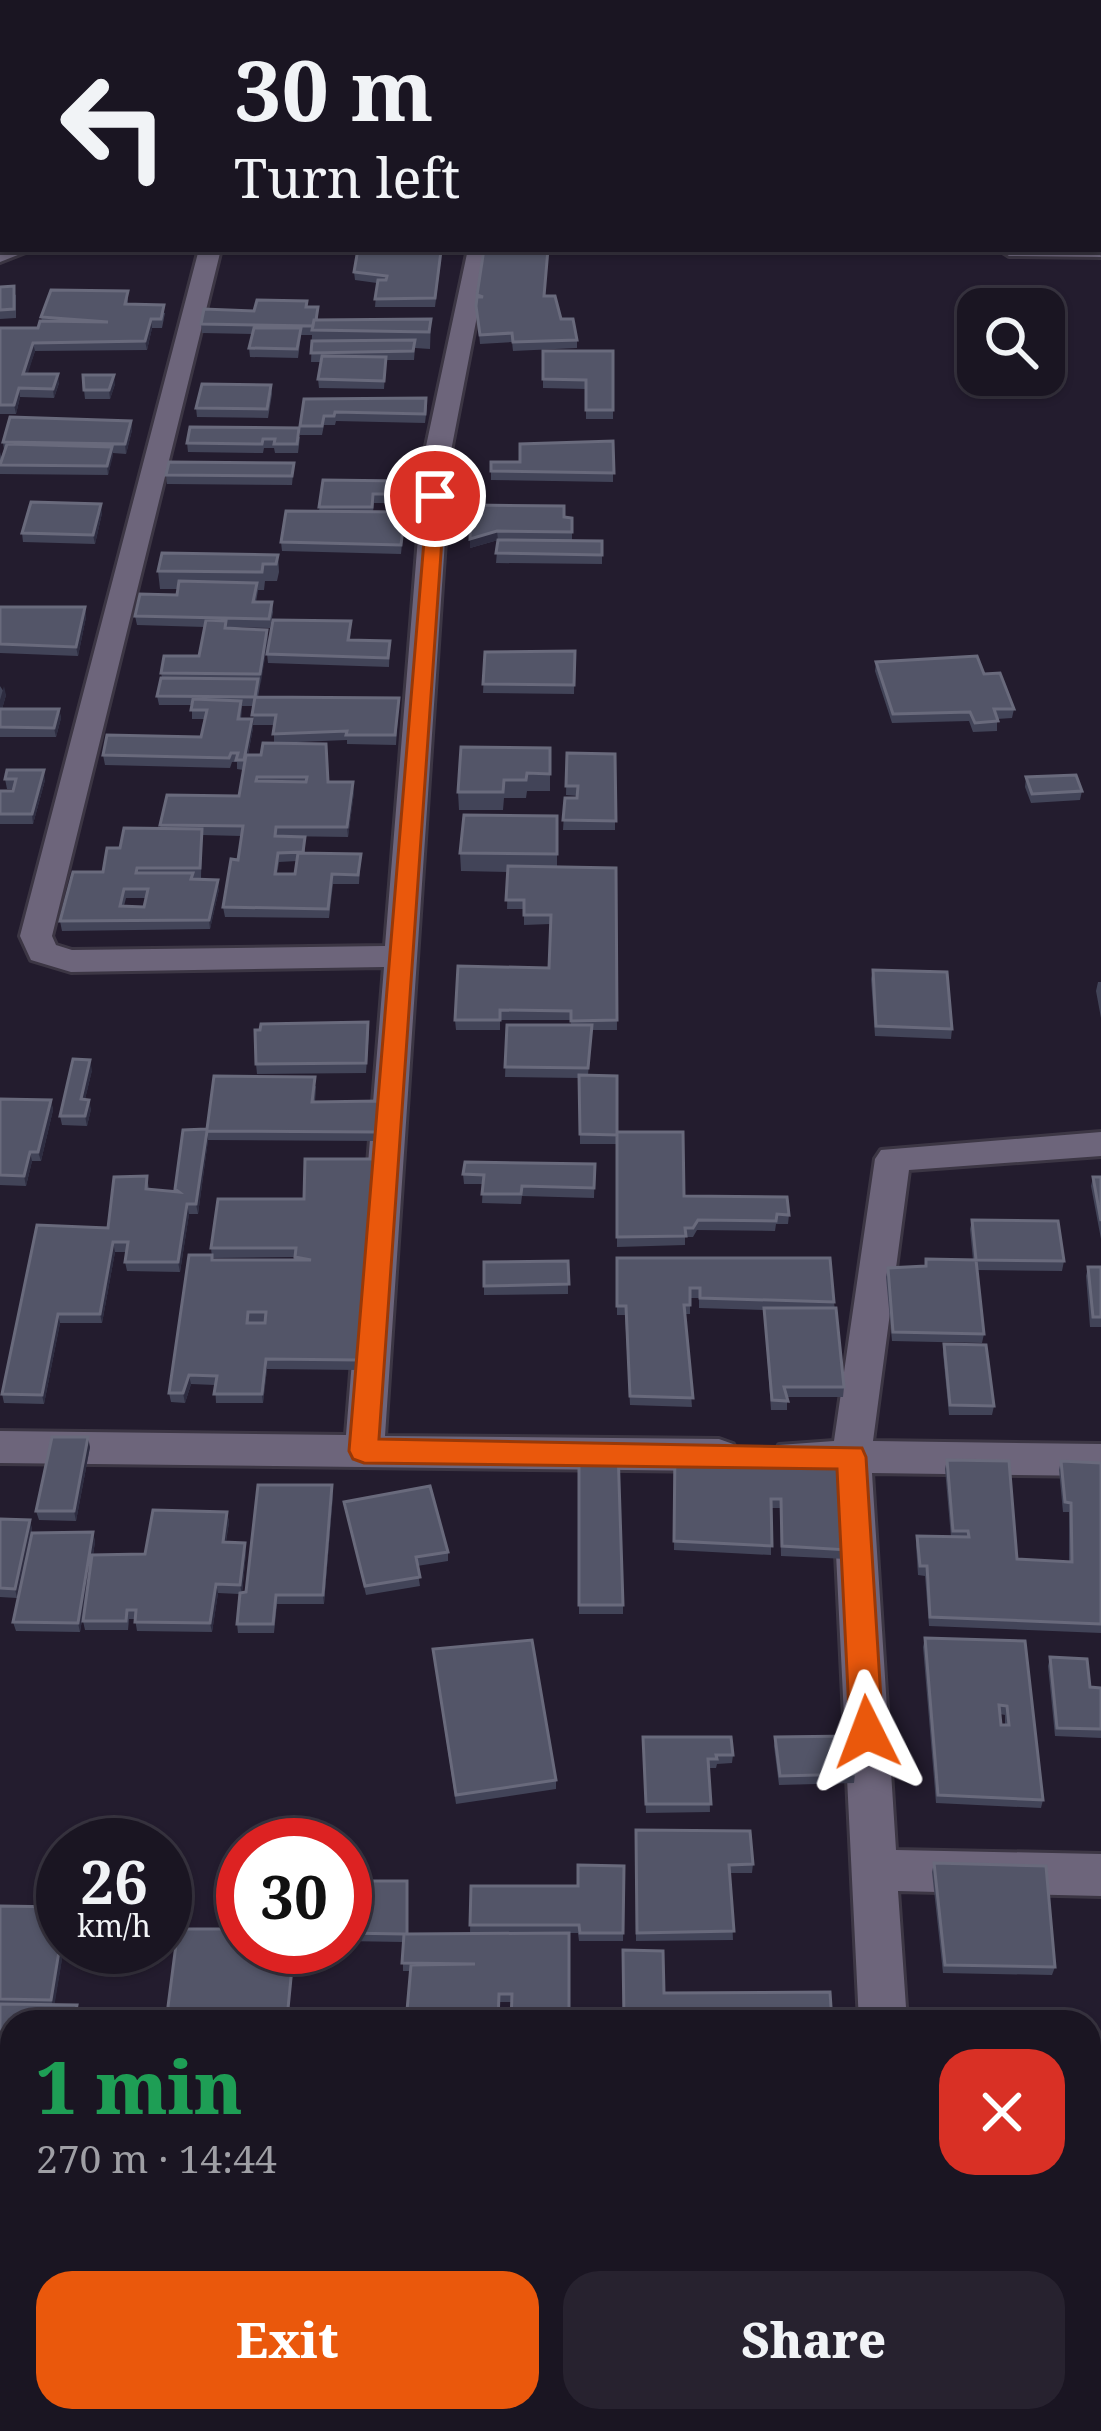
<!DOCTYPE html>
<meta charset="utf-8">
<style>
:root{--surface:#1a1522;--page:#27222f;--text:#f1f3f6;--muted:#9f9fa5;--line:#383440;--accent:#ea580c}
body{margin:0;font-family:"Noto Serif",serif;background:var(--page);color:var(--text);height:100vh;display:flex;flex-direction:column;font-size:45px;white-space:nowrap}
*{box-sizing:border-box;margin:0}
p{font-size:39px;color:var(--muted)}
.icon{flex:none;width:66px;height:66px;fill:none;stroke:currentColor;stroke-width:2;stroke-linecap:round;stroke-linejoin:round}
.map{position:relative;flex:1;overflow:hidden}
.sheet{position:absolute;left:0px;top:2010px;width:1101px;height:423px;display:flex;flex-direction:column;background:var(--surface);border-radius:36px 36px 0 0;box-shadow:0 3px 9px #0004,0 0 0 3px var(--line)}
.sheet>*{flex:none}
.top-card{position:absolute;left:0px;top:0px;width:1101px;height:252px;box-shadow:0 3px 9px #0004,0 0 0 3px var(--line);background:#1a1522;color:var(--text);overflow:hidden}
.buttons{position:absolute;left:957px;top:288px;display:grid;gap:24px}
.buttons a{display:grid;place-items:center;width:108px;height:108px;border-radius:24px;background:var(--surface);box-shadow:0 3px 9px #0004,0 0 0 3px var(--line);font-size:60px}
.speed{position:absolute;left:36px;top:1818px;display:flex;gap:24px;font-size:60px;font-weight:700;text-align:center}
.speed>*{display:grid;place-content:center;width:156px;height:156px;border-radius:50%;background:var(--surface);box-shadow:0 3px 9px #0004,0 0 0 3px var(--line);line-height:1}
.speed small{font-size:30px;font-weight:400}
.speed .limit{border:18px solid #d22;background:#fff;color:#111}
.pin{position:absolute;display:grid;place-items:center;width:102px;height:102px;color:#fff;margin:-51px;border:6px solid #fff;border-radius:50%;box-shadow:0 3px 12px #0007}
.me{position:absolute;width:132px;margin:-66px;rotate:357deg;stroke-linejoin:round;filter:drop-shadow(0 0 9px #0008)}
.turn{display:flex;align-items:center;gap:42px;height:252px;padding:0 36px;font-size:54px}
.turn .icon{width:156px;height:156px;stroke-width:2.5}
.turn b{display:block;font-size:84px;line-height:102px}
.round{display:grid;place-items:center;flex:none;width:126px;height:126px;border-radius:36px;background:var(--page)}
.headline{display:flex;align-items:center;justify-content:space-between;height:204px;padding:0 36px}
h1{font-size:72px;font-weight:800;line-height:90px;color:#1e9e55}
.button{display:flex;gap:24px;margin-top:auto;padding:24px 36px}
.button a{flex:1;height:138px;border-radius:36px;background:var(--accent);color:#fff;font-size:48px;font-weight:800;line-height:138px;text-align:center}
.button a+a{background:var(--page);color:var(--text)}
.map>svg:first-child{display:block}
</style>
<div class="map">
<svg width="1101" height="2431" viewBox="0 0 1101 2431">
<rect width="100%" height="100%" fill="#231c2e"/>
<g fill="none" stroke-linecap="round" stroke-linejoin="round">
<path fill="#4675a9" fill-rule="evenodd" d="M570 0H581L584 3H573Z
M1098 218 1101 219V226L1098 225Z"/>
<g stroke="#3c3644" stroke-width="6">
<path id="minor" d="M199 249H221L52 936 56 945 72 950 385 946 425 451 468 249H490L451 451 385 1436 719 1439 733 1444 739 1455 733 1466 719 1471 0 1463V1431L346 1435 384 967 71 972 31 960 20 936Z
M1101 1132V1156L909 1170 873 1441 1101 1444V1476L872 1473 896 1850 1101 1854V1896L898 1891 907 2022H859L832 1472 779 1467 773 1456 779 1445 834 1441 875 1159 881 1150Z
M1089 2331 1101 2332V2384L1089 2383Z
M12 2383V2421H36L34 2431H0V2388Z
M879 2421H931L932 2431H880Z"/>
</g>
<g stroke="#3c3644" stroke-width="6">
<path id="tertiary" d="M1098 243 1101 257 1009 256 998 249H1098Z
M0 248 3 249H33L0 262Z"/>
</g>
<use href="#minor" fill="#6d657b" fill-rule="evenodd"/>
<use href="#tertiary" fill="#6d657b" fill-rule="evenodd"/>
</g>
<path fill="#424458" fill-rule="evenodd" d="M484 249 545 296 577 340V348L513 351 512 342 480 344 476 306Z
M441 259 435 307H375L377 283 355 280 354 272Z
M0 287 16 295V318L0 319Z
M128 291V304L165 313 162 328H152L147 350 35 351 27 374 59 383 54 398 20 397 16 414H0V328H38L42 321 41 317Z
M308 307H318V320L431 319 430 349 415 348 414 360H386L384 389 319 388 318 379 321 362H311L312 335H301L298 358 250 357 249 348 252 334 202 333 201 324 254 311Z
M543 351H613V419H586V389L543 388Z
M115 384 110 399H85L84 390Z
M271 385 272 394 268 418 197 417 196 408Z
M304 399 427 407 425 423 336 421 335 425H324L322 435H300V426Z
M131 421 132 430 126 454 113 453 108 475 0 474V452L1 458 4 450 3 442Z
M300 437 298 453H275L274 448H264L263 453 188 452 187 443Z
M613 441V482L491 480V462H520Z
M294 463 292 485 167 484 166 475Z
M323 480 402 490 401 503H374L373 512H405L401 554 282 551 281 542 319 511Z
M471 505 572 518V541H602V564L496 563 498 540 470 548Z
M102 513 95 544 23 542 22 533Z
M278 555 279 572 277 581H265L264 590H258L256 602H272L273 612 270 628 227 627 267 630 268 639 258 697 399 698 396 745 347 744V740L274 743V725H253L254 706H242L241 719H252L253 728 248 755 354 792 348 837 277 836 305 837V854H361L359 884H333L329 918 225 917 223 907 238 860 241 836 202 835 201 878H193L219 889 210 929 62 931 60 921 103 872 120 848 161 829 160 825 239 796 243 770 237 769V762H232L230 768 105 765 103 755 201 737 205 719H192V705H159L157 696 162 678 161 673 199 656 205 627 137 625 135 616 177 595 178 589H160L158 571ZM297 861 295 874H277L279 862ZM126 898H146L144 907 124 906Z
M0 607H85L86 617 78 656 0 653Z
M351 630 350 640 390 641 389 667 268 663 267 654Z
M575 651 574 694 483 693 485 652Z
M876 662 984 674 1014 709 1012 718 997 719V731L973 732 969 721 892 723 875 671Z
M0 686 6 695 2 709H59L61 718 56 737H0Z
M550 748V791H527L526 798H504L503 810H459L458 792Z
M567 753 615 754V830H563L565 798H577L578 796 566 795Z
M1026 777 1082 791 1080 800 1031 803 1025 787Z
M5 779 45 780 33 824H0V791H13V789H7Z
M557 816V867L616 868 617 1030H592L588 1075 617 1076 616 1144H580L579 1078 505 1077 507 1025H571V1020H500V1030H456L455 1020 549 968 550 924 524 925V909H507L508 872 461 871 460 853Z
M873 970 952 1029 951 1039 875 1036 871 979Z
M1098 982H1101V1018L1096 991Z
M260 1030 369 1032 366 1073 257 1074 256 1064Z
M92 1070 85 1099 91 1109 87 1126 62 1125 60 1116Z
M316 1086 315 1102 379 1111 377 1141 208 1140 198 1214H189L180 1272 127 1271 125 1262 126 1252H115L102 1323H60L44 1404 4 1403 2 1394 108 1228 147 1176 149 1190 175 1192 207 1129Z
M0 1099 51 1100 53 1110 41 1161H32L26 1186 0 1185Z
M617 1132 684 1196 789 1215 788 1224H776L775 1231 697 1230 693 1237H685V1245L617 1247Z
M595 1164 594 1198 522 1196 521 1204 482 1203 483 1184H464L463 1174Z
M378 1169 359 1370 267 1369 263 1403H216L215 1385 191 1384 185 1403 171 1402 169 1393 212 1260H295V1257L212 1258 211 1248 304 1199Z
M1093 1177H1101V1239L1091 1186Z
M972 1220 1064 1261 1062 1271 977 1270 984 1334 982 1343 892 1341 886 1277 888 1268 925 1266 926 1259 973 1260 970 1229Z
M617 1258 834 1302 844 1387 843 1397H787V1410H771L764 1310 699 1308V1298H690V1314H685L692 1407 630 1405 625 1315H617Z
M568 1261V1294L484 1295V1262Z
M1088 1267H1101V1327H1090L1086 1276Z
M944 1344 994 1406 992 1415H949L943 1353Z
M90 1447 76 1521 39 1520 36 1511Z
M579 1448 623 1605V1614H579Z
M675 1450 841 1454 848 1550 847 1559 781 1556 780 1508H771V1555L674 1550Z
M947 1460 1017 1559 1069 1562V1512H1063L1059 1470 1061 1461 1101 1463V1633L929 1626 925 1576 918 1575 916 1545 917 1536 951 1537 945 1469Z
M333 1495 324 1604H277L274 1633H238L237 1624 239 1594 218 1593 212 1632 137 1631 135 1619H129L128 1630H85L83 1621 90 1571 80 1632 16 1631 13 1622 93 1532 95 1542 93 1555 145 1554 227 1512 229 1522 226 1542 246 1552 242 1593 246 1592Z
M344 1502 448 1552V1561L417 1566 420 1586 366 1595Z
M0 1519 30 1520 32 1530 17 1598 0 1597Z
M925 1638 1025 1641 1043 1800 1041 1808 936 1803 923 1647ZM1000 1714 1005 1715V1725H1001Z
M1050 1657 1090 1687 1101 1688V1738L1055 1736 1048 1666Z
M434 1658 556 1780V1789L456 1804Z
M775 1737 855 1774 854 1783 779 1785 774 1746Z
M643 1746 733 1755 732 1763 717 1764 716 1768H709L710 1812 646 1813Z
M636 1830 753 1864 752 1873H730L733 1940 636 1941Z
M934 1863 1055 1967 1052 1975 943 1973 932 1872Z
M624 1866 623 1941H579L578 1933H569L512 2002H499L410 1971H403V1942L345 1941V1881L408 1934 470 1933 471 1886H578Z
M0 1906 64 1947 54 2005 79 2014 78 2022H12V2110H0Z
M243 2421H375V2429L244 2424Z"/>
<path fill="#2e2d41" d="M151 319 152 328 147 350 145 341Z
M33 343 35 351 25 383 23 374Z
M58 374 59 383 54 398 53 389Z
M114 375 115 384 110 399 109 390Z
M19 388 20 397 16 414 14 405Z
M131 421 132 430 126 454 125 444Z
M112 447 113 456 108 475 107 466Z
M101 504 102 513 95 544 93 535Z
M497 531 498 540 470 548V539Z
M85 607 86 617 78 656 76 647Z
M267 630 268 639 261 683 260 674Z
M4 686 6 695 0 716V700Z
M59 709 61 718 56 737 54 728Z
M252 719 253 728 245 770 244 760Z
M44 770 45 780 33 824 32 814Z
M353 782 354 792 348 837 347 827Z
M218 880 219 889 210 929 209 920Z
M90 1060 92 1070 83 1108 81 1099Z
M51 1100 53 1110 41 1161 38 1152Z
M89 1100 91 1109 87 1126 85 1116Z
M207 1131 208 1140 198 1214 196 1204Z
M30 1152 32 1161 26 1186 24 1176Z
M377 1159 378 1169 359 1370 358 1360Z
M187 1204 189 1214 180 1272 178 1262Z
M113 1242 115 1252 102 1323 100 1314Z
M58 1314 60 1323 44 1404 42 1395Z
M266 1359 267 1369 263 1403 262 1394Z
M189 1375 191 1384 185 1403 183 1393Z
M88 1437 90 1447 76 1521 74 1511Z
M332 1485 333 1495 324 1604 323 1595Z
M227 1512 229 1522 224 1552 223 1542Z
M30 1520 32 1530 17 1598 15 1589Z
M93 1532 95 1542 80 1632 78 1623Z
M245 1543 246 1552 242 1594 240 1585Z
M216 1584 218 1593 212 1632 210 1623Z
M63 1927 64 1947 54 2008 51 2000Z
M294 1947H296L287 2022V2019Z"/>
<path fill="#535568" stroke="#696a7c" stroke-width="3" fill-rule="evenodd" d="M358 249 441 251 435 298 375 299 378 280H386L387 276 354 272Z
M484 249H548L544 296H555L561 319H573L577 340 513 342 512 333 480 335 476 306 477 297H483L477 295Z
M14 286V309L0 310V287Z
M51 290 128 291 125 304 164 305 161 319H151L145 341 33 343 23 374H58L53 389 19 388 14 405H0V328H38L40 321 108 322 41 317Z
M257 300 307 301 306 307H318L316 320H314L313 326 201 324 204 309 254 311Z
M431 319 429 332 312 330 314 320Z
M254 328H301L297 349 249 348Z
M415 340 413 351 311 353 312 341Z
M543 351H613V410H586V380L543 379Z
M322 356 386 357 384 381 318 379Z
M83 375H114L109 390H84Z
M202 384 271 385 267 409 196 408Z
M426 398 425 414 335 412 334 416H324L322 426H300L304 399Z
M10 417 131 421 125 444 3 442Z
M190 427 299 428 297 444H274L275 439H263L262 444 187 443Z
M613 441 614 473 491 471V462H520V444Z
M7 444 112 447 107 466 0 465Z
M169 462 294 463 292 476 166 475Z
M323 480 402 481 401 494H373L372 507H319Z
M31 502 101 504 93 535 22 533Z
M471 505 564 506V517L572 518V532L497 531 470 539Z
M286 511 405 512 401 545 281 542Z
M498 540 602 541V555L496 553Z
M162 553 278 555 276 564H263L262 572 158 571Z
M179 581 257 583 253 602H272L269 619 135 616 140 594 177 595Z
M0 607H85L76 647 0 644Z
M206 620 226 621 225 628 267 630 260 674 161 673 164 656H199Z
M273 620 351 621 348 640 390 641 388 658 267 654Z
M575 651 574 685 483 684 485 652Z
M977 656 984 674 1000 673 1014 709H994L998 721 975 723 970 712 893 714 876 662Z
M161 678 258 679 255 697 157 696Z
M255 697 399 698 395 735H346L347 731 273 734 276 715H252Z
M193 699 241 701 238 719H252L244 760H236L238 753H231L229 758 103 755 107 735 201 737 207 710H191Z
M0 709H59L54 728 0 727Z
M263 743 326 744 328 782H353L347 827H276L275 836 305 837 303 852 278 853 275 874H295L298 853 361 854 358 875 332 874 328 909 223 907 231 859 238 860 243 826 160 825 167 795 239 796 246 755H261ZM257 777H307L306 782 256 781Z
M461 747 550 748V774L527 773 526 780H504L503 792H458Z
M567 753 615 754 616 821 563 820 565 798H577L578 786H566Z
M7 770H44L32 814H0V791H13L16 779H5Z
M1076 775 1082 791 1032 794 1026 777Z
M464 815 557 816V854L460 853Z
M124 828 202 829 200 868H137L136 873H193L191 879 218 880 209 920 60 921 73 872H103L107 848H120ZM124 889H148L144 907 120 906Z
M508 866 616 868 617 1020 571 1021V1011L500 1010V1020H455L458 966 549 968 551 915H524V900H506Z
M873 970 947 972 952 1029 876 1026Z
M368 1022 366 1063 256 1064 255 1030H260L261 1024Z
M507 1025H592L588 1068 505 1067Z
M73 1059 90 1060 81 1099 89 1100 85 1116H60Z
M579 1075 617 1076V1135L580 1134Z
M214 1076 315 1077 312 1102 379 1101 376 1132 207 1131 196 1204H187L178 1262H125L128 1242H113L100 1314H58L42 1395 2 1394 37 1225 108 1228 114 1177 147 1176 146 1189 179 1192 175 1189 183 1130 207 1129Z
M0 1099 51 1100 38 1152H30L24 1176 0 1175Z
M617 1132H683L684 1196 787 1197 789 1215 777 1214 776 1221 698 1220 693 1228H685L686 1236 617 1237Z
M305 1159H377L358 1360 266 1359 262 1394H214L217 1376 189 1375 183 1393H169L189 1255H212V1260H311L295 1257 296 1248H211L218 1199H304ZM248 1312H266L265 1323H247Z
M465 1162 595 1164 594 1188 522 1186 521 1194H482L484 1175 463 1174Z
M1093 1177H1101V1221Z
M972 1220 1058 1221 1064 1261 976 1260Z
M617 1258H830L834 1302 700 1298V1288H690V1305H684L693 1398 630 1396 626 1306H617Z
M926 1259 976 1260 984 1334 893 1332 888 1268 926 1266Z
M568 1261 569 1284 484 1286V1262Z
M1088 1267H1101V1317H1093Z
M764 1308H836L844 1387H784L788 1401 772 1400Z
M944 1344 986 1345 994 1406 950 1405Z
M52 1437H88L74 1511H36Z
M579 1448 618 1449 623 1605H579Z
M675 1450 841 1454 848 1550 782 1546 781 1499H771L772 1546 674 1541Z
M947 1460 1009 1461 1017 1559 1072 1562 1071 1503 1065 1502 1061 1461 1101 1463V1624L930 1617 927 1566H920L917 1536 969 1537 968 1531H953Z
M258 1485H332L323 1595H276L273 1624H237L240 1593 246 1592Z
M430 1486 448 1552 416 1557 420 1577 365 1586 344 1502Z
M153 1510 227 1512 223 1542 245 1543 240 1585 216 1584 210 1623 135 1622 136 1610H127L126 1621H83L92 1555 145 1554Z
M0 1519 30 1520 15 1589 0 1588Z
M93 1532 78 1623 13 1622 32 1533Z
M925 1638 1025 1641 1043 1800 938 1795ZM999 1705 1007 1706 1009 1725H1001Z
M532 1640 556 1780 456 1795 433 1649Z
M1050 1657 1087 1659 1090 1687 1101 1688V1729L1057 1728Z
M852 1736 855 1774 780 1776 775 1737Z
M643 1737H731L733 1755H716L717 1759H708L711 1804H646Z
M636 1830 750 1831 753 1864 729 1865 734 1931 637 1933Z
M934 1863 1046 1866 1055 1967 945 1965Z
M578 1865 624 1866 623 1933H580L579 1925H470L471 1886H578Z
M345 1881H407V1934L569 1933V2022H511L512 1994H499L498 2022H406L411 1965 475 1964 402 1963 404 1934 345 1933Z
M0 1906 63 1907V1927L51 2000 0 1999Z
M178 1929H243V1947H294L287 2019 275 2020 274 2022H166Z
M623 1950 663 1951 664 1993 830 1992 832 2022H624Z
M0 2004 77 2005 74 2022H12V2103L0 2102Z
M1089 2395H1101V2431H1082L1081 2421H1089Z
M62 2421H125L124 2431H60Z
M395 2421H479V2431H394Z
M512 2421H611V2431H512Z
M639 2421H690V2431H639Z
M762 2421H871L872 2431H763Z"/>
<path fill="#ea580c" stroke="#983908" stroke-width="3" d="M428 492 445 496 379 1439 862 1448 866 1457 883 1732 878 1742 867 1746 855 1742 850 1732 837 1469 364 1463 353 1459 349 1451Z"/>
</svg>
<div class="buttons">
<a><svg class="icon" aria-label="search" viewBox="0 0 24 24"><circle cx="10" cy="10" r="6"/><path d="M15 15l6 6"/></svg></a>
</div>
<div class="speed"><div>26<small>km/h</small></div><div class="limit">30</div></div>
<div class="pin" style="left:435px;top:496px;background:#d93025"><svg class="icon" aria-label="arrive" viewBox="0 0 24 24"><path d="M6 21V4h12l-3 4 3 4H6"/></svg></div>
<svg class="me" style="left:867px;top:1732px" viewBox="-20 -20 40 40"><path d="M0-17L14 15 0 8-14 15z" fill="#ea580c" stroke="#fff" stroke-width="4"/></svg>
<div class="top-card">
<div class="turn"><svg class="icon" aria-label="left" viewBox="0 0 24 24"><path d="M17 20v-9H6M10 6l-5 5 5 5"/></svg><div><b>30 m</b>Turn left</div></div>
</div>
<section class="sheet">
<div class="headline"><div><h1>1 min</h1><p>270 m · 14:44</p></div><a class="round" style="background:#d93025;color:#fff"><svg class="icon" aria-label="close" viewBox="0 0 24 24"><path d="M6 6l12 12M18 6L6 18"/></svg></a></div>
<div class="button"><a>Exit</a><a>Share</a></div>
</section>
</div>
